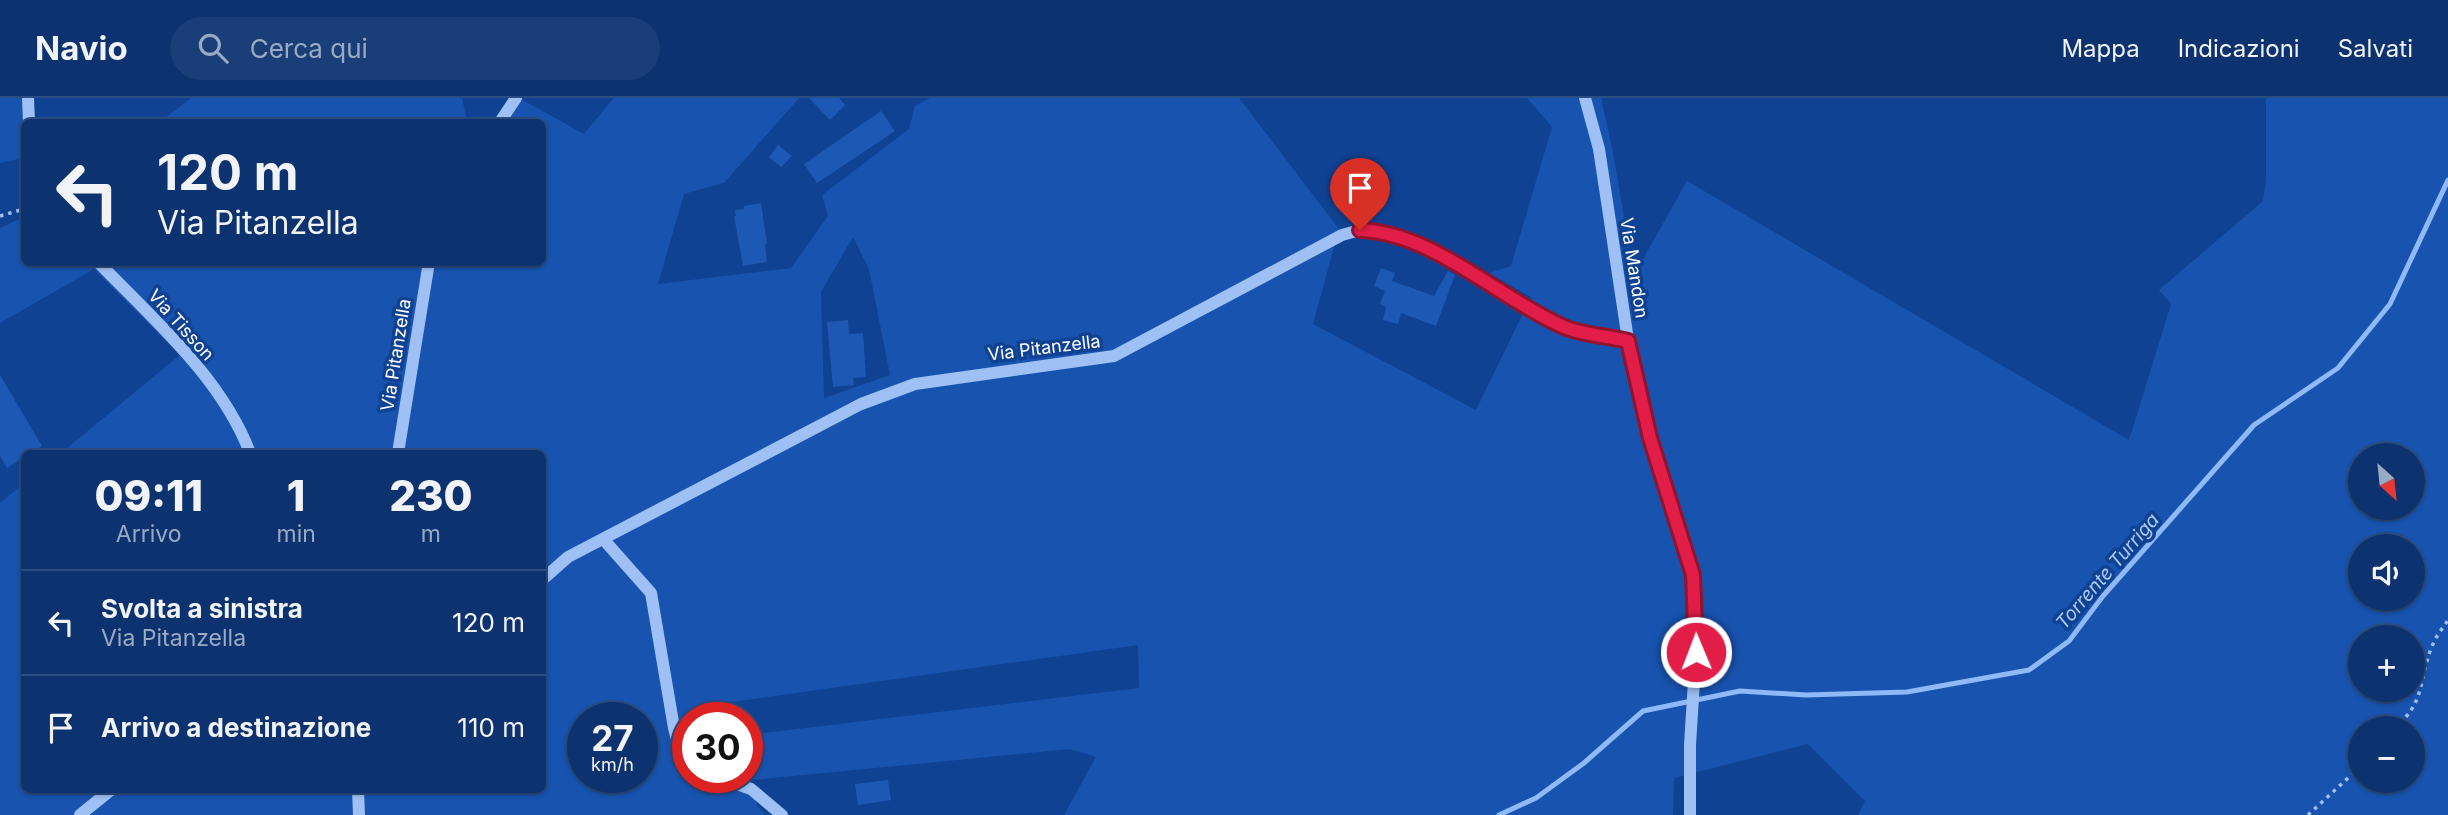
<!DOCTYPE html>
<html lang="it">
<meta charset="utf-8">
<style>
:root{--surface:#0c326f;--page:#1a3e77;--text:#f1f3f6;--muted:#9aaac3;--line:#2c4d82}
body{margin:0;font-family:Inter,sans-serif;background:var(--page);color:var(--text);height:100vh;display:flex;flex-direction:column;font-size:26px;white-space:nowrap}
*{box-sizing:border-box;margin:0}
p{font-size:23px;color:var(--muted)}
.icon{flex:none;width:38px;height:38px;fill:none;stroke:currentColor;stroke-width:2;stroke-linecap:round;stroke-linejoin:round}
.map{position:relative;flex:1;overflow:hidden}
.details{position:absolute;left:21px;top:352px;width:525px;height:343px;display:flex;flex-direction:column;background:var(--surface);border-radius:10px;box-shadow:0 2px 5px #0004,0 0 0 2px var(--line)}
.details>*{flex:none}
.guide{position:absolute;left:21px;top:21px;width:525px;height:147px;border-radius:10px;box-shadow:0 2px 5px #0004,0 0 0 2px var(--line);background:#0c326f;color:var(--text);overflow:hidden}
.needle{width:46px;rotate:153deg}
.tools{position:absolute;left:2348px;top:345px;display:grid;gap:14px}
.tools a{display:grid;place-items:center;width:77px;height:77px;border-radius:50%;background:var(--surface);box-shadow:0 2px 5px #0004,0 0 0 2px var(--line);font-size:35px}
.speed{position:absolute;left:567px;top:604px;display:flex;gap:14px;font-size:35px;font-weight:700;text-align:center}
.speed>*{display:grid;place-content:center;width:91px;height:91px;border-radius:50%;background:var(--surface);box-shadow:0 2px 5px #0004,0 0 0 2px var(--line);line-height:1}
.speed small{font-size:18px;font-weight:400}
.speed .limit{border:10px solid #d22;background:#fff;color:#111}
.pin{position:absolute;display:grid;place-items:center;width:60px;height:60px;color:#fff;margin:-72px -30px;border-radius:50% 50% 50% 0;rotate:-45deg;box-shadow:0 0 7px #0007}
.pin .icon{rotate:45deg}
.me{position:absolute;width:77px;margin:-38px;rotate:359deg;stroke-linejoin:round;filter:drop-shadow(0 0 5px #0008)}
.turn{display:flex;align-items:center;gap:24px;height:147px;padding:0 21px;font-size:32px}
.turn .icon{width:91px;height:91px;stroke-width:2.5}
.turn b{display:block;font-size:49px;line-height:60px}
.eta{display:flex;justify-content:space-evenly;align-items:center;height:119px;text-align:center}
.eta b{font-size:42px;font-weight:800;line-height:49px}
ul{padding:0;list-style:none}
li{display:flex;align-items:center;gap:21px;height:105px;padding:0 21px;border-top:2px solid var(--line)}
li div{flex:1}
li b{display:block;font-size:26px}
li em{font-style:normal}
header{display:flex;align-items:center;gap:42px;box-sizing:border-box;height:98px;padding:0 35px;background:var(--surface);border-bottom:2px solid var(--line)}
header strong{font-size:33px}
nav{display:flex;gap:38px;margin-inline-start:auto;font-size:24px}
.search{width:490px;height:63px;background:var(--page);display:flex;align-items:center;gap:18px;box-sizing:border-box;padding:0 24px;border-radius:38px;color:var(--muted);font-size:26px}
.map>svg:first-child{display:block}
</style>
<header>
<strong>Navio</strong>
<div class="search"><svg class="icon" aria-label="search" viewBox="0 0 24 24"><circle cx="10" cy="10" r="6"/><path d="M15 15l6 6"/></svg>Cerca qui</div>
<nav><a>Mappa</a><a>Indicazioni</a><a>Salvati</a></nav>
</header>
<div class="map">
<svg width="2448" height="717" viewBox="0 0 2448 717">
<rect width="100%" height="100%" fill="#104294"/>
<path fill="#1753af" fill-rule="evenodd" d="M0 0H25L24 60 0 65Z
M191 0H462L467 24H160Z
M519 0 584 36 614 0H799L724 85 684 96 658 186 791 170 828 118 822 97 909 31 915 8 930 0H1239L1339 131 1313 226 1476 312 1531 199 1489 175 1511 168 1552 29 1527 0H1601L1612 49 1634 177 1687 83 2129 342 2171 206 2159 192 2263 103 2266 82V0H2448V717H1858L1865 703 1808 646 1674 680 1673 717H1064L1096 659 1070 651 753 682 747 677V637L1139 590 1138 547 697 609 698 619 688 620V679H747L758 709 766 717H0V405L24 385V691H542V355H61L180 257 94 171 0 225V130L24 119V164H542V24H500ZM853 139 869 171 890 277 824 300 821 194ZM2361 357H2413V410H2361ZM2361 448H2413V500H2361ZM2361 539H2413V592H2361ZM583 620H642V679H583ZM2361 630H2413V682H2361Z"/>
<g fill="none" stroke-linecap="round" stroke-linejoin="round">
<path stroke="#8fb9f7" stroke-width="5" d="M1499 717 1536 700 1584 665 1643 613 1740 593 1806 597 1907 594 2029 572 2069 543 2103 498 2254 327 2338 270 2390 206 2448 82"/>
</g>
<path fill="#1d58b4" d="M809 0H839L845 7 830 22Z
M881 13 895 33 817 85 804 66Z
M778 47 792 58 781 69 769 59Z
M761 105 767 146H765L767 164 743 168 734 118H736L735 112 744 111V108Z
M1381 170 1395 175 1392 183 1434 198 1448 173 1455 177 1436 228 1401 215 1398 226 1383 222 1386 209 1380 206 1385 193 1374 188Z
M848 222 849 236 863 235 866 279 853 280 854 287 833 289 827 224Z
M0 277 42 348 30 355H24V359L7 370 0 358Z
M888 682 891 702 858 707 855 686Z"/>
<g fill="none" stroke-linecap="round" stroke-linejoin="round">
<path stroke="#9ec0f4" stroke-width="3.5" stroke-dasharray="3.5 5" stroke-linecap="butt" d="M0 118 24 111
M2393 630C2426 608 2419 577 2433 546 2436 538 2443 530 2448 522
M2308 717 2361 668"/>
<path stroke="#9ec0f4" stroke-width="12" d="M28 0 29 24
M1585 0 1599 51 1628 242 1650 340 1693 477 1697 535 1690 647V717
M500 24 516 0
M98 164C153 221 222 280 250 355
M398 355 429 164
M604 442 651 495 674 630 684 669 688 670
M542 482 568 459 861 306 915 286 1114 258 1342 137 1360 132 1379 133 1400 138 1415 144 1566 230 1628 242
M718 679 751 691 782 717
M358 691 359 717
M80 717 112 691"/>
</g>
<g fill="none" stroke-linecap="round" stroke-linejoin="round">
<g stroke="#92132f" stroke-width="18">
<path id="route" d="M1360 132C1434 135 1498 200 1564 229 1583 237 1608 238 1628 243L1650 340 1693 477 1696 554"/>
</g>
<use href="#route" stroke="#e11d48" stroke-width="12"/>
</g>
<g text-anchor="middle" stroke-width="7" stroke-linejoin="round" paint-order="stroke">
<g font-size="18" fill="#fff" stroke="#104294">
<text transform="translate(1634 170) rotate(81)" y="6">Via Mandon</text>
<text transform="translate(181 227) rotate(48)" y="6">Via Tisson</text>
<text transform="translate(1044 250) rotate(-7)" y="6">Via Pitanzella</text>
<text transform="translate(396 257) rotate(-81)" y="6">Via Pitanzella</text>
</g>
<g font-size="19" font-style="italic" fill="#aacafb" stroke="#104294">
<text transform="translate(2107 473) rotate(-49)" y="7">Torrente Turriga</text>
</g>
</g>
</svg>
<div class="tools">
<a><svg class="needle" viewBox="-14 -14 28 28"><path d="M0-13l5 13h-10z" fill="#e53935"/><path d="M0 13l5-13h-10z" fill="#9aaac3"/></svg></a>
<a><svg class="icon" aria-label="sound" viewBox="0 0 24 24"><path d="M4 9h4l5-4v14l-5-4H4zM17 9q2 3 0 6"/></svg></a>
<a>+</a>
<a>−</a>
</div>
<div class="speed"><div>27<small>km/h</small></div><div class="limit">30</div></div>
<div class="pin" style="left:1360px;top:132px;background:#d93025"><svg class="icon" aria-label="arrive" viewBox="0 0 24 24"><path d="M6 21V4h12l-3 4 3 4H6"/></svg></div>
<svg class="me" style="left:1696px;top:554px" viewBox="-20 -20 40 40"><circle r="17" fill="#e11d48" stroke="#fff" stroke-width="3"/><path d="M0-11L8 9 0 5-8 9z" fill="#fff"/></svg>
<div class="guide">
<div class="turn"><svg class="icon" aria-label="left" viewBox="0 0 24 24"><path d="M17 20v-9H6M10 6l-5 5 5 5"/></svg><div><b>120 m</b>Via Pitanzella</div></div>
</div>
<section class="details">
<div class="eta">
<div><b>09:11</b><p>Arrivo</p></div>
<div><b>1</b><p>min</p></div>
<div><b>230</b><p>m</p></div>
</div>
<ul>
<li><svg class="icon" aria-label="left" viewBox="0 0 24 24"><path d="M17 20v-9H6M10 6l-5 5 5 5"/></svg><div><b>Svolta a sinistra</b><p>Via Pitanzella</p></div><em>120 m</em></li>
<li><svg class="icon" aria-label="arrive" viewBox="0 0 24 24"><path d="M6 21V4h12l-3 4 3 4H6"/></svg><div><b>Arrivo a destinazione</b></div><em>110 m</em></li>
</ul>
</section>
</div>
